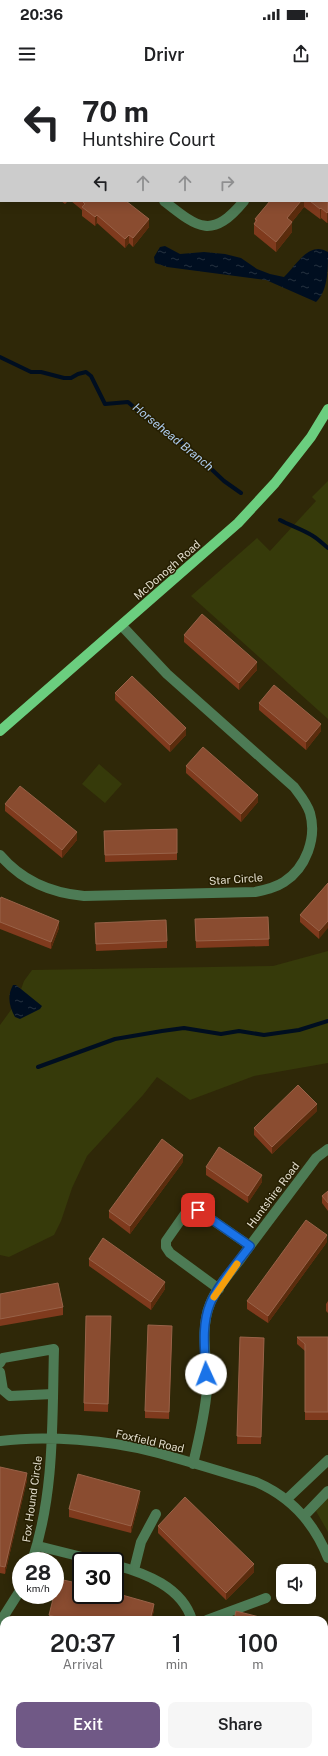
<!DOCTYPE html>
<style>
:root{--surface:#fff;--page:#f6f6f6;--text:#202124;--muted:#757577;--accent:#705986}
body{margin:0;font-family:"Public Sans",sans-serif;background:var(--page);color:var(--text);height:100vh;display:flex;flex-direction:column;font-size:15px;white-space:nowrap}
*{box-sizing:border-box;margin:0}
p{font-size:13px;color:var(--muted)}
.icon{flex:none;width:22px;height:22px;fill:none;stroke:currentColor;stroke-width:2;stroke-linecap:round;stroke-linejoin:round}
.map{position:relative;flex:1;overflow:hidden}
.panel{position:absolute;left:0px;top:1536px;width:328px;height:140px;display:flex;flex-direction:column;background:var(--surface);border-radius:12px 12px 0 0;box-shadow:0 2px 10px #0003}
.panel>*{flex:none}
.guide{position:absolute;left:0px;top:0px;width:328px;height:122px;box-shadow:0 2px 10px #0003;background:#fff;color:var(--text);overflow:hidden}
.tools{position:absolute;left:276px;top:1484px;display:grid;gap:8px}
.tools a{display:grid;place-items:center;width:40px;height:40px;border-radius:8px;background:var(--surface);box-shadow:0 2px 10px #0003;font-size:20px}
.speed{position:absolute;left:12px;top:1472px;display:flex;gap:8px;font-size:20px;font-weight:700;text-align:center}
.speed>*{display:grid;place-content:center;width:52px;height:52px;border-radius:50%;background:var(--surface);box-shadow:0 2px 10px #0003;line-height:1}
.speed small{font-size:10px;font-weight:400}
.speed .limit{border:2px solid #111;border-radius:6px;background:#fff;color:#111}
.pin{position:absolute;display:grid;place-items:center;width:34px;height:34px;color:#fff;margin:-17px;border-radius:8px;box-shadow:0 2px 6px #0006}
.me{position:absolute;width:44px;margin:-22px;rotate:358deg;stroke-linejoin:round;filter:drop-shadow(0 0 3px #0008)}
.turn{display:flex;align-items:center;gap:14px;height:84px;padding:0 16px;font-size:18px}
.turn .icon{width:52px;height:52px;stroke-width:2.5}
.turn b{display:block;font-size:28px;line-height:34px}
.lanes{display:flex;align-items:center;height:38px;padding:0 16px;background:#0003;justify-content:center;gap:20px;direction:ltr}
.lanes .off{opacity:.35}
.eta{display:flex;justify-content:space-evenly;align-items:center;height:68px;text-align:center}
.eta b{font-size:24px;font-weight:600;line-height:28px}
.primary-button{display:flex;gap:8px;margin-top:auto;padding:8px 16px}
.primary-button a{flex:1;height:46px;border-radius:8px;background:var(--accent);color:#fff;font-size:16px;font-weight:600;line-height:46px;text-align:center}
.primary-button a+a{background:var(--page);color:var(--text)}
.status{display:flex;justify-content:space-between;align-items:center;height:28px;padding:0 20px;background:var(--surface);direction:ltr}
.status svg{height:11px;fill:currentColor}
header{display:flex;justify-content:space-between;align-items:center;height:52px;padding:0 16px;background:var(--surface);font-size:18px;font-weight:600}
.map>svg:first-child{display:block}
</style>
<div class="status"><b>20:36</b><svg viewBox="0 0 49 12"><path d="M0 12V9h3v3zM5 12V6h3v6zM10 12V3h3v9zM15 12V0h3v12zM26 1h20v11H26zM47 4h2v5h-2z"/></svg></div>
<header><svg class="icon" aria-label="menu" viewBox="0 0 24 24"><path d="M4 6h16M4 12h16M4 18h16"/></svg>Drivr<svg class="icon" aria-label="share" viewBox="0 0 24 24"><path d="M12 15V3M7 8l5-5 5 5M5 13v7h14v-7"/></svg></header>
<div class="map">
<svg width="328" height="1676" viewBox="0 0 328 1676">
<defs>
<pattern id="water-ripples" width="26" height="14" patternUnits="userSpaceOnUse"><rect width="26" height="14" fill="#000e20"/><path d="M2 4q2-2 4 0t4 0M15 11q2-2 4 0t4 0" fill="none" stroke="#25313f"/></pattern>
</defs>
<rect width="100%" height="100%" fill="#2f2808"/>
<path fill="#363a0a" d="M328 401V639L191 516 257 458 270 471 316 421 312 417Z
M99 684 122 704 105 723 82 704Z
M328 871V983L254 996 190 1020 157 997 143 1015 87 1076 72 1108 61 1141 54 1155 9 1177 0 1175V945L16 923 24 901 32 890 273 886Z
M328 1417V1452L316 1431Z
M328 1595V1676H306L307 1672H324V1611Z"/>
<path fill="url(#water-ripples)" d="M165 166 180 174 204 172 225 174 241 178 257 189 270 194 284 197C296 186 309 160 328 172 328 190 328 211 316 222L266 200 167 187 155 183 154 177 160 167Z
M13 905H16L42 926 40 929 20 939 15 937C9 926 7 916 13 905Z"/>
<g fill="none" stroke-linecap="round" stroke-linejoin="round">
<path stroke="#000e20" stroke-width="4" d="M0 277 31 292H41L64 298H71L78 294 86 292 91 296 105 324 128 322 144 336 188 367 224 401 241 413
M280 440C291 446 302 449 313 456 318 459 323 464 328 468
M38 987 115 959 162 951 184 948 221 954 239 951 264 955 299 950 328 941"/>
<path stroke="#4d7b55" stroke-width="10" d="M20 0 21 1
M240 0 241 1
M2 1 4 0
M327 69 328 70
M164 121C198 148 212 160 244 121
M0 775C22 801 51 813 84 816L255 812C265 810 275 808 284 802 306 788 317 758 310 733 307 723 300 715 294 707L167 594 122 546
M219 1209 170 1173 166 1167V1161L187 1131 193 1128 198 1130 250 1166
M0 1283 3 1278 54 1269C52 1339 55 1413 32 1481
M0 1292 3 1310 10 1316 53 1314
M0 1361C45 1355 110 1360 154 1372 188 1381 222 1392 256 1402 291 1417 314 1442 328 1478
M193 1384C199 1359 205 1334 207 1309 208 1281 199 1251 210 1224 216 1208 229 1194 239 1181 264 1146 290 1113 316 1078L328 1069
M287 1419 328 1380
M304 1436 328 1411
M38 1466 98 1481
M115 1485C145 1493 182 1507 192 1540
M134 1490 141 1462 156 1434
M207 1540 266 1518
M0 1542 21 1509
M0 1547 4 1552
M324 1578 328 1563
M173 1676V1672
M298 1676 299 1672"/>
<path stroke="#6bce7f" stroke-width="10" d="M0 651 238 443 275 403 311 357 328 329"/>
</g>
<path fill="#7f3a1d" d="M65 0H122L123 1H65Z
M145 0H208L210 1H146Z
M287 0H328V28L327 27V1H289Z
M1 44V57L0 56V46Z
M328 99V143H327L321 138 320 139 304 127 292 142V152L276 172 254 154V144L255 142V139L270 121H327Z
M61 121H68L65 124Z
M71 121H126L149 147 133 167 129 163 125 168 97 143 95 146 82 136V130Z
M184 555 257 590 239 610 184 562Z
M115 613 186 655 170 672 115 620Z
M259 623 321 651 306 670 259 630Z
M186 686 258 722 241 742 186 693Z
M5 724 77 760 62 778 5 731Z
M177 749V780L105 782 104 751Z
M328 803 319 859 300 842V835Z
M0 820 59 848 51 869 0 849Z
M268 837 269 866 196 868 195 839Z
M95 843 167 861V868L96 871Z
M317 1031 272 1074 254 1055V1048Z
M183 1082 130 1154 109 1138V1131Z
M206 1087 262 1102 248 1123 206 1095Z
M328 1111V1131L322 1123V1116Z
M327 1162 268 1243 247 1229V1221Z
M89 1179 165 1209 151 1230 89 1186Z
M0 1214 63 1227V1235L0 1246Z
M328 1221V1233L326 1231V1224Z
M111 1236 108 1332 84 1331V1323Z
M172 1253 169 1339 145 1338V1331Z
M240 1257 264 1258 261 1364H237Z
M297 1257H328V1340H305V1271L297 1264Z
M0 1387 27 1400 5 1494 0 1493Z
M140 1418 131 1453 69 1437V1429Z
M158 1446 254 1492 226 1520 158 1453Z
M154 1531 151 1540H49V1535Z"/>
<path fill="#5b2c0d" d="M301 121H304V127L292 142V152L276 172V162L287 138Z
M321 128V138L320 139V129Z
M328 132V143H327V133Z
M97 135V143L95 146V137Z
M149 139V147L133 167V158Z
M129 155V163L125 168V159Z
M257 582V590L239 610V603Z
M321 644V651L306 670V662Z
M186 648V655L170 672V665Z
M258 715V722L241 742V734Z
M77 752V760L62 778V770Z
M59 841V848L51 869V862Z
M328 841V848L319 859V851Z
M317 1024V1031L272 1074V1067Z
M183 1075V1082L130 1154V1146Z
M262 1095V1102L248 1123V1116Z
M327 1155V1162L268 1243V1236Z
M165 1202V1209L151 1230V1222Z
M27 1393V1400L5 1494V1487Z
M140 1411V1418L131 1453V1446Z
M254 1484V1492L226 1520V1513Z
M154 1524V1531L151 1540H150Z
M4 1642V1650L0 1651V1644Z
M243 1672H245L244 1676H242Z"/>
<path fill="#8a4c30" stroke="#986248" d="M78 0H122L123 1H79Z
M158 0H208L210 1H159Z
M300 0H328V18L327 17V1H301Z
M328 99V132L327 133 321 128 320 129 310 121H327V100Z
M82 121H126L149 139 133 158 129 155 125 159 97 135 95 137 82 127 85 124Z
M270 121H301L287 138 292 142 276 162 254 144 257 140 255 139Z
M202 534 257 582 239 603 184 555Z
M132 596 186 648 170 665 115 613Z
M274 605 321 644 306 662 259 623Z
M203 667 258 715 241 734 186 686Z
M20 706 77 752 62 770 5 724Z
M177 749V773L105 775 104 751Z
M328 803V841L319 851 300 835Z
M1 817 59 841 51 862 0 842V820Z
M268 837 269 859 196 861 195 839Z
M166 840 167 861 96 864 95 843Z
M298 1005 317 1024 272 1067 254 1048Z
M162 1059 183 1075 130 1146 109 1131Z
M219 1067 262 1095 248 1116 206 1087Z
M328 1111V1123L322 1116Z
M306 1140 327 1155 268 1236 247 1221Z
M103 1158 165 1202 151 1222 89 1179Z
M58 1203 63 1227 0 1239V1214Z
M86 1236H111L108 1324 84 1323Z
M148 1245 172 1246 169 1332 145 1331Z
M240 1257 264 1258 261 1357 237 1356Z
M297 1257H328V1332H305V1264Z
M0 1387 27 1393 5 1487 0 1486Z
M78 1394 140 1411 131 1446 69 1429Z
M185 1417 254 1484 226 1513 158 1446Z
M59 1499 81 1504V1515H115V1513L154 1524 150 1540H66L49 1535 54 1515H55Z
M236 1531 271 1540H234Z
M4 1611V1642L0 1644V1612Z
M207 1672H243L242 1676H206Z"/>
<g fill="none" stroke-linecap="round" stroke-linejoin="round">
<g stroke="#114b97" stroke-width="10">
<path id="route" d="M198 1130 250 1166C238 1182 217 1206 210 1224 201 1246 205 1272 206 1294"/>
</g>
<use href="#route" stroke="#1a73e8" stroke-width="7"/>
<path stroke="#f59e0b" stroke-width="7" d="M214 1217 237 1184"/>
</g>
<g text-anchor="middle" stroke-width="3" stroke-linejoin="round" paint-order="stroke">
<g font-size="11" fill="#e2ddcc" stroke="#251e00">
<text transform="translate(167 490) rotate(-41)" y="4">McDonogh Road</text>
<text transform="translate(236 799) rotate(-4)" y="4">Star Circle</text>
<text transform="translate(273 1115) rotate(-53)" y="4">Huntshire Road</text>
<text transform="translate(150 1361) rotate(13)" y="4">Foxfield Road</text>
<text transform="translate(32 1419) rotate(-82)" y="4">Fox Hound Circle</text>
</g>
<g font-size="12" font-style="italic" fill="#afcdef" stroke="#251e00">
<text transform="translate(173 357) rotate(39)" y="4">Horsehead Branch</text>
</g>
</g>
</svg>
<div class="tools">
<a><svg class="icon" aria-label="sound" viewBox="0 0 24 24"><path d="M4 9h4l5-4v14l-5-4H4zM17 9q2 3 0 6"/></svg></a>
</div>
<div class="speed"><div>28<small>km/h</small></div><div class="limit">30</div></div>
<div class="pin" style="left:198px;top:1130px;background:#d93025"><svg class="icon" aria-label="arrive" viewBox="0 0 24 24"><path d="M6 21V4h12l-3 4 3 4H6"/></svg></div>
<svg class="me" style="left:206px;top:1294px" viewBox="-20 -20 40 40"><circle r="19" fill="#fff"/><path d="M0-13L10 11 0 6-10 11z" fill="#1a73e8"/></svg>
<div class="guide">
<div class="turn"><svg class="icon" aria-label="left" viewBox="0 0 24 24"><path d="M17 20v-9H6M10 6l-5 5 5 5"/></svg><div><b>70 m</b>Huntshire Court</div></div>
<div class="lanes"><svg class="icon" aria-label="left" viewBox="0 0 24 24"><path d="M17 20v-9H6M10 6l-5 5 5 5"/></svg><svg class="icon off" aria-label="ahead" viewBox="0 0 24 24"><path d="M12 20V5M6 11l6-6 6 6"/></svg><svg class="icon off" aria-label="ahead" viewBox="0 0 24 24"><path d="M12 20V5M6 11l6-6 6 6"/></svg><svg class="icon off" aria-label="right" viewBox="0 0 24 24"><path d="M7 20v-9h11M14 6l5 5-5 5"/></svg></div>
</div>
<section class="panel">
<div class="eta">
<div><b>20:37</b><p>Arrival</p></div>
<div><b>1</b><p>min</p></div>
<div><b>100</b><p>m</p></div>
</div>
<div class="primary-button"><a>Exit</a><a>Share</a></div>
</section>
</div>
